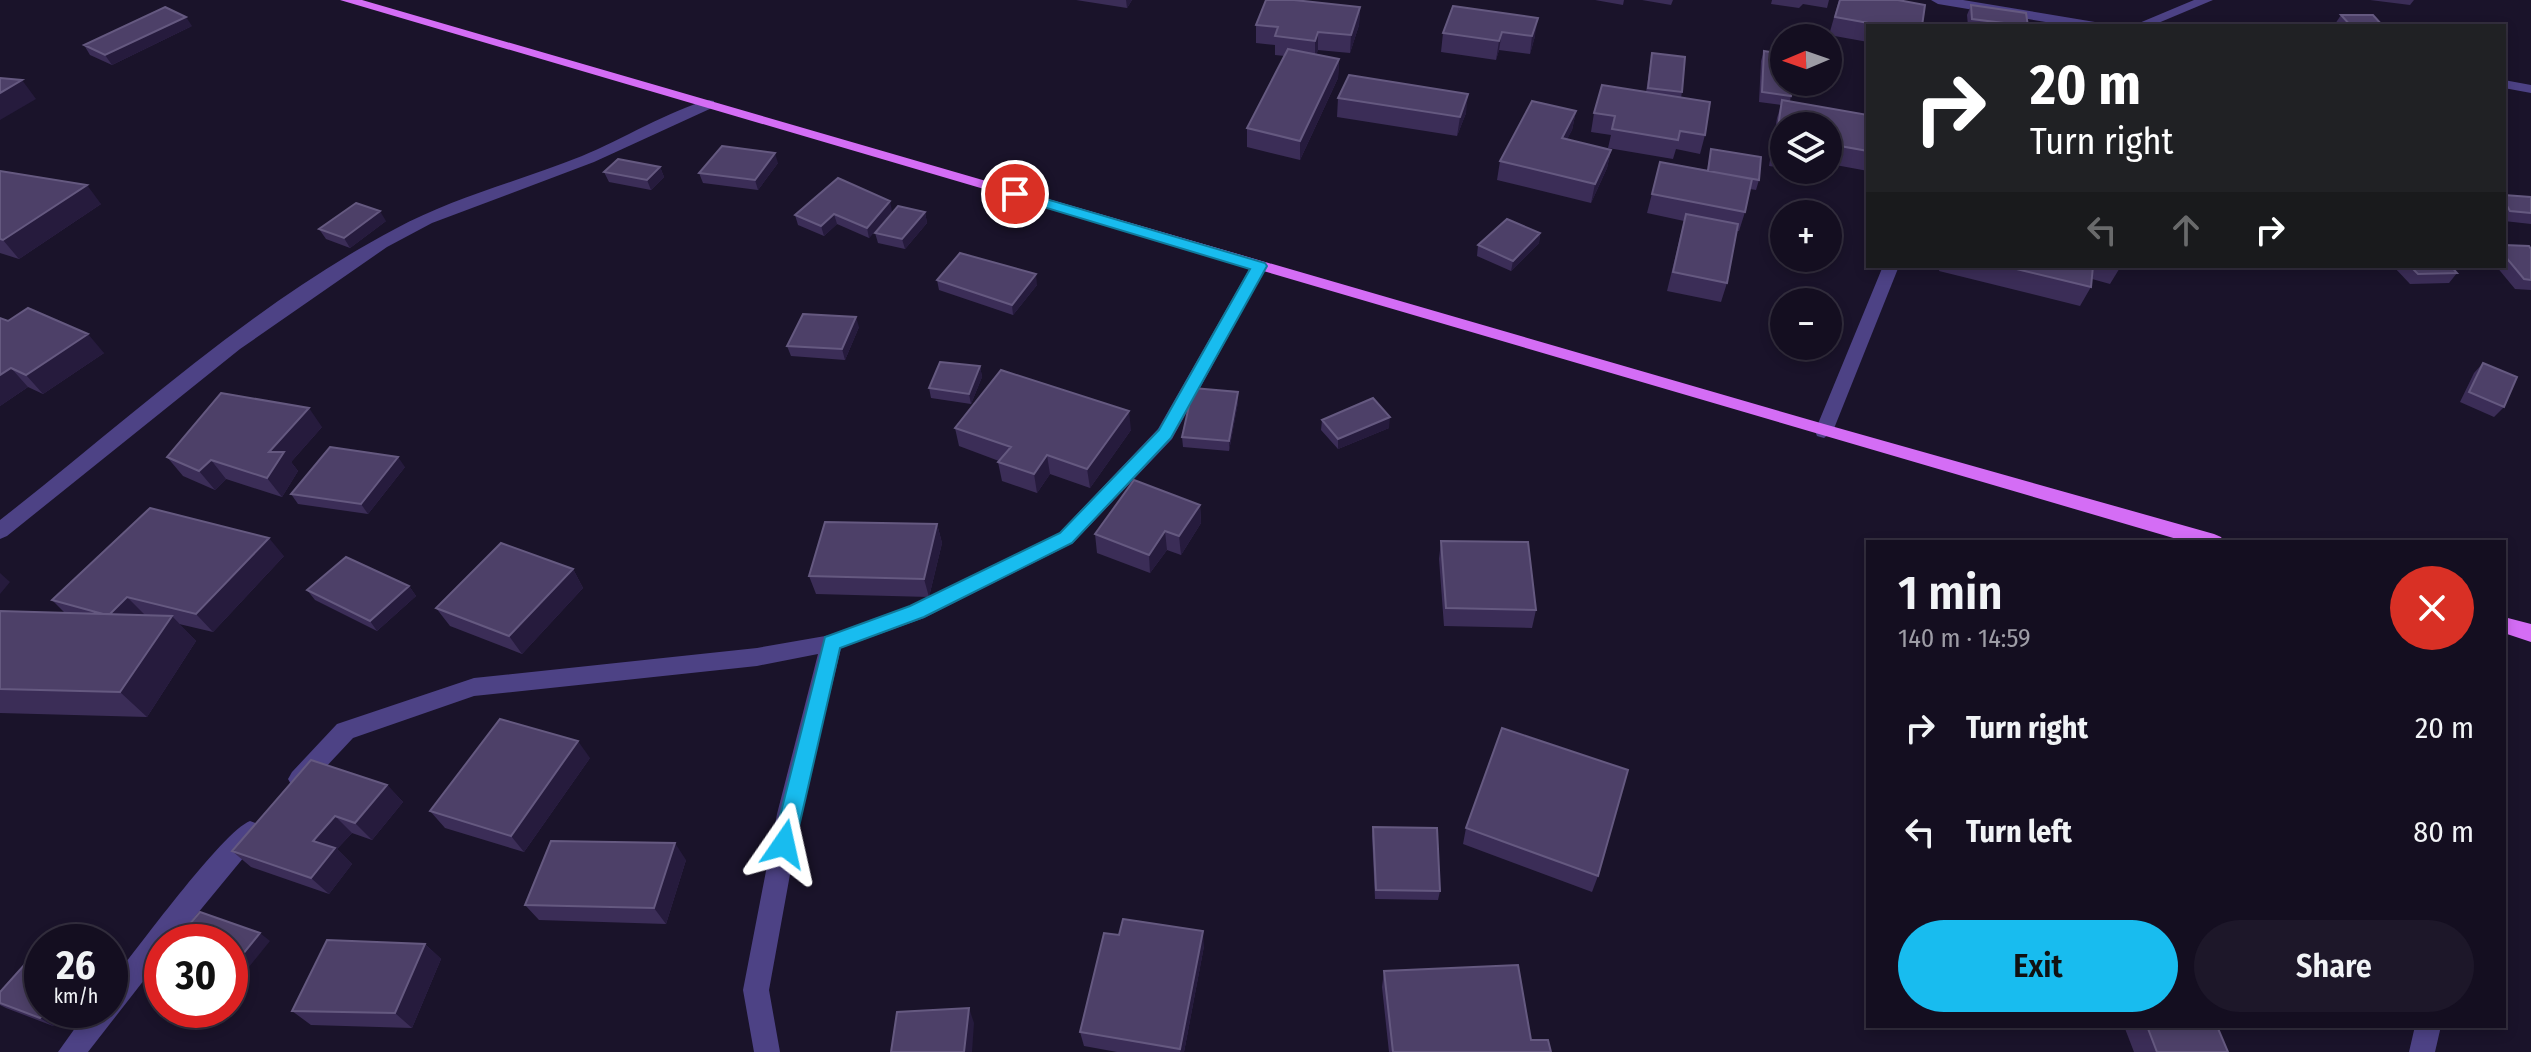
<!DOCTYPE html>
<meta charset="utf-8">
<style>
:root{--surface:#140e20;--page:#1d1729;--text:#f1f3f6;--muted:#9d9ca5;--line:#332e3e;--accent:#18bcef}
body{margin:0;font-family:"Fira Sans Condensed",sans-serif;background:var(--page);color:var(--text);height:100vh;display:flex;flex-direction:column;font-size:30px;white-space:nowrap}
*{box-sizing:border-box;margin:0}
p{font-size:26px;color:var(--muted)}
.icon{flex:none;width:44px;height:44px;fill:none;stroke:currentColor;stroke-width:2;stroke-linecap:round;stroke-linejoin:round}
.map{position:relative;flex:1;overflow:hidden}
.sheet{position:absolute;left:1866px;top:540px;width:640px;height:488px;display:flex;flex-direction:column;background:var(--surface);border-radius:0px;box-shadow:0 4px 12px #0003,0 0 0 2px var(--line)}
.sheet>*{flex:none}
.banner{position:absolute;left:1866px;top:24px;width:640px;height:244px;border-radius:0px;box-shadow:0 4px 12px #0003,0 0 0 2px var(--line);background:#202124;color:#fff;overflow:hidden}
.needle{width:52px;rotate:268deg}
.buttons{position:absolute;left:1770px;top:24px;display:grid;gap:16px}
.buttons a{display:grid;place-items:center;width:72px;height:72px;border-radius:50%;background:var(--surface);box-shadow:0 4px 12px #0003,0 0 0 2px var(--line);font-size:40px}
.speed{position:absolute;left:24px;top:924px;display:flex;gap:16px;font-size:40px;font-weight:700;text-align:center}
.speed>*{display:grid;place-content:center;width:104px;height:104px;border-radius:50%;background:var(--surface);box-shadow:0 4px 12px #0003,0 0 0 2px var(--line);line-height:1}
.speed small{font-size:20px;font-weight:400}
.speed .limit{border:12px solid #d22;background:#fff;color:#111}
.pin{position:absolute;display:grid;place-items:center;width:68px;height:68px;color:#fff;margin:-34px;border:4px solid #fff;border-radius:50%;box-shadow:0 2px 8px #0007}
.me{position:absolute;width:88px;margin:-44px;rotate:11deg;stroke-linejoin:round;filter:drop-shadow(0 0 6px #0008)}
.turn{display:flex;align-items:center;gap:28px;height:168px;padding:0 32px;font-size:36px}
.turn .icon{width:104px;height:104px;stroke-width:2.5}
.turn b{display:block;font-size:56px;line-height:68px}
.lanes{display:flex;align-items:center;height:76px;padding:0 32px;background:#0003;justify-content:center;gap:40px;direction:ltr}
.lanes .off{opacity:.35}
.round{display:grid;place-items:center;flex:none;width:84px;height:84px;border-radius:42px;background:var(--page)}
.overview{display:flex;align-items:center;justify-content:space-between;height:136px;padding:0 32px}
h1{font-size:48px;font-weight:600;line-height:60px}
.primary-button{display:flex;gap:16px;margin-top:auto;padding:16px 32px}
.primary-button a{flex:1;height:92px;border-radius:48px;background:var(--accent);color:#111;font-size:32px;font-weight:600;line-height:92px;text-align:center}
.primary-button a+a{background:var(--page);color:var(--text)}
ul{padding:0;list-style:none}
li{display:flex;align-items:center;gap:24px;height:104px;padding:0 32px}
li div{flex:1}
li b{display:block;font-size:30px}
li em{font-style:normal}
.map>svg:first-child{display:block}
</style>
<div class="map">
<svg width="2531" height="1052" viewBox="0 0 2531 1052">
<rect width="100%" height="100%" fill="#1a132a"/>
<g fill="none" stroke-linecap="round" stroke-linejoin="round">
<path fill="#4d4285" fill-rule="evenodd" d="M1931 0H1963L2095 22 2102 26H2070L1938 4Z
M2194 0H2213L2151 26H2132Z
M2504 80 2531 85V93L2504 88Z
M709 100 714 101V107L594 162 432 223 387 247 240 349 7 536 0 539V520C128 420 251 305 395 229 454 197 520 181 582 156 621 140 670 110 709 100Z
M1259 261 1267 266 1172 439 1073 543 924 618 841 648 801 814 769 990 780 1052H754L743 990 777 814 818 654 757 666 474 696 353 738 308 786 300 789 292 786 288 779 292 772 337 724 474 678 757 648 831 635 910 606 1059 533 1158 429 1251 266Z
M1883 266H1899L1833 431 1824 438 1817 436 1815 431Z
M250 821 258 824 262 832 258 840 174 942H162V957L88 1052H58L88 1010H110V983C134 953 223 831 250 821Z
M2415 1026H2441L2435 1052H2409Z"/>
<path fill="#d46df5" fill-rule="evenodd" d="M340 0H362L1824 424 2214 534 2221 537 2224 542H2187Z
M2504 617 2531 624V642L2504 633Z"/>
</g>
<path fill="#3b2d57" d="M1076 0H1132L1127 8Z
M1595 0H1624L1623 5Z
M1642 0H1673L1671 5Z
M1772 0H1829L1827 8 1803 4 1799 8 1771 4Z
M1839 0H1898L1922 26H1868V42L1829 35Z
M2370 0H2414L2410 5Z
M1971 5 2028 26H1968L1967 15Z
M1453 6 1535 36 1530 54 1499 50 1496 60 1441 52 1443 33Z
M1360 7 1359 25 1350 53 1318 50 1316 54 1339 59 1338 78 1300 160 1247 147V128L1285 56 1275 55V45L1256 43V25Z
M2341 15 2383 26H2336L2335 24Z
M192 26 112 65 90 55 84 45Z
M1764 51 1791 96 1790 101 1868 115V171L1830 164 1828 169V126H1784V168L1769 166 1777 118 1781 105 1759 102 1761 61Z
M1652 53 1682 92 1681 98 1705 135 1700 154 1676 149 1673 159 1608 148 1611 135 1591 132 1594 113 1646 92Z
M1801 82H1822L1821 85Z
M1338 98 1466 113 1457 136 1337 117Z
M1576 111 1572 130 1567 139 1611 150 1607 168 1591 203 1497 180 1500 161Z
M1711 149 1759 180 1756 190 1750 189 1745 212 1739 231H1737L1727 283 1721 302 1667 291 1684 221 1647 213 1660 162 1707 170Z
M778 163 758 190 703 183 699 173Z
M660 167 664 177 651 190 609 182 604 172Z
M1794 170H1828L1826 176Z
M0 171 101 204 19 259 0 253Z
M2504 195 2531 197V224L2504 221Z
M892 211 869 238 837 224 824 236 798 225 795 215Z
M925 212 927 223 905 249 878 243 875 233Z
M386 221 350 248 326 239 319 229Z
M1540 233 1539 243 1511 271 1477 256 1478 245Z
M2504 245 2531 249V290L2515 289 2496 266H2504Z
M1940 266H2121L2110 284 2092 279 2091 287 2080 306 1939 271Z
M2393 266H2451L2457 273 2449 283 2410 284Z
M937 280 1037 285 1013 315 939 290Z
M8 321 104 353 43 394 28 387 0 406Z
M859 327 845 360 791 356 787 346Z
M2483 363 2504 407 2494 417 2460 402 2474 373Z
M980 366 982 377 971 404 931 398 929 388Z
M1238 392V402L1229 451 1183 447 1182 437Z
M1322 420 1389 428 1338 449 1321 430Z
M322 427 291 462 298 471 282 497 226 479 215 490 183 476 167 457Z
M955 428 1131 430 1090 488 1050 474 1037 493 1002 481 998 462 999 461 959 446Z
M405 467 368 514 298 504 291 494Z
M1200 505 1201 523 1181 555 1167 550 1150 573 1097 553 1095 534Z
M937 524 942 543 929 597 816 594 809 576Z
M1441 541 1536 610 1532 628 1444 626 1439 559Z
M284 556 213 632 179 624 196 641 147 717 0 713V611L65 613 52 600Z
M573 569 583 588 522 654 450 626 436 608Z
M409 586 416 596 377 631 315 600 307 590Z
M590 758 524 852 445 828 430 811Z
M387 785 403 802 372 840 352 833 337 849 352 864 329 894 251 867 232 851Z
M1373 827 1440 891 1438 900 1375 899 1372 836Z
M1466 828 1598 876 1592 892 1463 844Z
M686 860 666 924 539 920 525 905Z
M425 944 441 959 412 1028 311 1025 292 1011Z
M1204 946 1184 1052H1117L1084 1046 1080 1032Z
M1384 971 1531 1040 1551 1052H1389L1382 987Z
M0 992 42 1010H67L53 1026 6 1008 0 1005Z
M2124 1026H2217L2228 1052H2134Z"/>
<path fill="#261b3d" d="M1126 0H1132L1127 8Z
M1360 7 1359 25 1350 53 1351 35Z
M186 17 192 26 112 65 105 55Z
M1538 18 1535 36 1530 54 1532 36Z
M1318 32V50L1315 59V41Z
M1502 32 1499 50 1496 60 1499 41Z
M1339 59 1338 78 1300 160V141Z
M22 80 36 99 0 120V93Z
M1468 94 1466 113 1457 136 1460 117Z
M1576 111 1572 130 1558 157 1562 138Z
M1611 150 1607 168 1591 203 1595 184Z
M775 153 778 163 758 190 755 180Z
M660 167 664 177 651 190 647 180Z
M87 185 101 204 19 259 3 240Z
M890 201 892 211 869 238 867 228Z
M380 211 386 221 350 248 344 238Z
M925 212 927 223 905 249 902 239Z
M834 214 837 224 824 236 821 226Z
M1540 233 1539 243 1511 271 1513 261Z
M1036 274 1037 285 1013 315 1012 305Z
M856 317 859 327 845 360 842 349Z
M88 334 104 353 43 394 26 375Z
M980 366 982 377 971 404 969 394Z
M11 368 28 387 0 406V375Z
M1238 392V402L1229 451V441Z
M309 408 322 427 291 462 298 471 282 497 267 478 269 452Z
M1129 411 1131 430 1090 488 1087 469Z
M1390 417 1389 428 1338 449V439Z
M1047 455 1050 474 1037 493 1034 474Z
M398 457 405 467 368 514 361 504Z
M211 460 226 479 215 490 199 471Z
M1200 505 1201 523 1181 555 1179 536Z
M937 524 942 543 929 597 924 579Z
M1165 531 1167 550 1150 573 1149 555Z
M269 538 284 556 213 632 196 614Z
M573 569 583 588 522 654 509 636Z
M0 573 10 582 0 594Z
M409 586 416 596 377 631 370 621Z
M127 597 145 615H108Z
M172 616 196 641 147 717 120 692Z
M578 741 590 758 524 852 511 836Z
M387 785 403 802 372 840 355 823Z
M335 816 352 833 337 849 352 864 329 894 311 878 313 841Z
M675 843 686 860 666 924 654 908Z
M1203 931 1204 946 1184 1052H1180Z
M260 933 270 941 240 978 230 970Z
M425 944 441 959 412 1028 395 1013Z
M969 1008 974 1023 972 1052H964Z
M47 1010H67L53 1026 40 1018Z"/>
<path fill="#4d4068" stroke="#655980" stroke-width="2" d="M1266 0H1294L1360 7 1351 35 1318 32 1315 41 1275 36 1278 27 1256 25Z
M1840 0H1898L1925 5 1922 26H1885L1835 17Z
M1971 5 2026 13 2028 26 1972 19Z
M1453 6 1538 18 1532 36 1502 32 1499 41 1443 33Z
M165 7 186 17 105 55 84 45Z
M2341 15H2373L2383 26H2351Z
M1288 49 1339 59 1300 141 1247 128Z
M1764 51 1784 54V82H1792L1791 96 1762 92Z
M1652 53 1685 57 1682 92 1648 88Z
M1349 75 1468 94 1460 117 1338 98Z
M0 78 22 80 0 93Z
M1602 85 1710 102 1705 135 1680 131 1678 140 1612 129 1615 116 1594 113Z
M1782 100 1868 115V151L1834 145 1832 157 1828 156V126H1784V148L1775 147Z
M1532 101 1576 111 1562 138 1611 150 1595 184 1500 161Z
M722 146 775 153 755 180 699 173Z
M1711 149 1761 157 1759 180 1708 171Z
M618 159 660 167 647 180 604 172Z
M1660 162 1752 179 1745 212 1652 194Z
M0 171 87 185 3 240 0 239Z
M838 178 890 201 867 228 834 214 821 226 795 215Z
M2504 195 2531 197V213L2510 211 2504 201Z
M356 203 380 211 344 238 319 229Z
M898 206 925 212 902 239 875 233Z
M1686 214 1738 224 1727 283 1673 272Z
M1507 219 1540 233 1513 261 1478 245Z
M2504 245 2529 246 2531 249V280L2524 279 2504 255Z
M960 253 1036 274 1012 305 937 280Z
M2004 266H2093L2091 287Z
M2410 266H2451L2457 273 2418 274Z
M28 308 88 334 26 375 11 368 0 375V318L8 321Z
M803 314 856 317 842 349 787 346Z
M940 362 980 366 969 394 929 388Z
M2483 363 2517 377 2504 407 2469 392Z
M1001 370 1129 411 1087 469 1047 455 1034 474 998 462 1011 447 955 428Z
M1193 388 1238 392 1229 441 1182 437Z
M221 393 309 408 269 452H284L267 478 211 460 199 471 167 457Z
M1373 398 1390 417 1338 439 1322 420Z
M330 447 398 457 361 504 291 494Z
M1134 480 1200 505 1179 536 1165 531 1149 555 1095 534Z
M150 508 269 538 196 614 127 597 110 614H103L52 600Z
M825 522 937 524 924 579 809 576Z
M1441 541 1528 542 1536 610 1446 608Z
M501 543 573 569 509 636 436 608Z
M346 557 409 586 370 621 307 590Z
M0 611 172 616 120 692 0 689Z
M500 719 578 741 511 836 430 811Z
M1502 728 1628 770 1598 876 1466 828Z
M311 760 387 785 355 823 335 816 313 841 335 848 311 878 232 851Z
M1373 827 1437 828 1440 891 1376 890Z
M551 841 675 843 654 908 525 905Z
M200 912 260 933 230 970V942H174Z
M1123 919 1203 931 1180 1049 1080 1032 1104 933 1119 935Z
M327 940 425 944 395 1013 292 1011Z
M42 945V1010H47L40 1018 0 1003V992Z
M1518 965 1531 1040H1548L1551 1052H1393L1384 971Z
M969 1008 964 1052H891L897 1012Z
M2147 1026H2217L2228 1052H2157Z"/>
<path fill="#18bcef" stroke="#107a9b" stroke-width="2" d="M1015 190 1265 263 1267 266 1171 438 1072 543 924 617 840 648 795 844 792 851 784 853 776 851 773 844 825 637 910 606 1060 533 1159 430 1250 269 1010 197 1008 194Z"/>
</svg>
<div class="buttons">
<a><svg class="needle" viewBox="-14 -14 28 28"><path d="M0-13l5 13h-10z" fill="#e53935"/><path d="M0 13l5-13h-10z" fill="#9d9ca5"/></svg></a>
<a><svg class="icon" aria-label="layers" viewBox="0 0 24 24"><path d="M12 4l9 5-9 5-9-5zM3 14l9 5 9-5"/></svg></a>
<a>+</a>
<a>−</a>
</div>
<div class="speed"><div>26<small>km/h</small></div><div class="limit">30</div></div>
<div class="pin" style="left:1015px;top:194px;background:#d93025"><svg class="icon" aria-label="arrive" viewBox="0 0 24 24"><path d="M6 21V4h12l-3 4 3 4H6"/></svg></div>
<svg class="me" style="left:784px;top:844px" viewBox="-20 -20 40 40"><path d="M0-17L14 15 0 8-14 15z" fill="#18bcef" stroke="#fff" stroke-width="4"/></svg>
<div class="banner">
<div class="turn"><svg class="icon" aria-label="right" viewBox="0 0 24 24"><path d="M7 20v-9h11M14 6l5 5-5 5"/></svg><div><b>20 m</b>Turn right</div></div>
<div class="lanes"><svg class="icon off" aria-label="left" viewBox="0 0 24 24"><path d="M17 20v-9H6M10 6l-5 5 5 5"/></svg><svg class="icon off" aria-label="ahead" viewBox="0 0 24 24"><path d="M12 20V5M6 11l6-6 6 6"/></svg><svg class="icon" aria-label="right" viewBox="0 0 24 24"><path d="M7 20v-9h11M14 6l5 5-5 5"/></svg></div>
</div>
<section class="sheet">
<div class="overview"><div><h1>1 min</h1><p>140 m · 14:59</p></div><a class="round" style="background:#d93025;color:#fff"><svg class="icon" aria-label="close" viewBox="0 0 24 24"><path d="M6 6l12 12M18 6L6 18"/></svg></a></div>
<ul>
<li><svg class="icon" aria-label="right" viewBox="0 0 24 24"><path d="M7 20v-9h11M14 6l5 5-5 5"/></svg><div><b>Turn right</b></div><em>20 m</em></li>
<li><svg class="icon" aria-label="left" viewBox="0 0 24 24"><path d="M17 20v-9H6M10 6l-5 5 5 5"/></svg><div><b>Turn left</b></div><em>80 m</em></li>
</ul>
<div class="primary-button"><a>Exit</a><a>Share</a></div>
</section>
</div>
